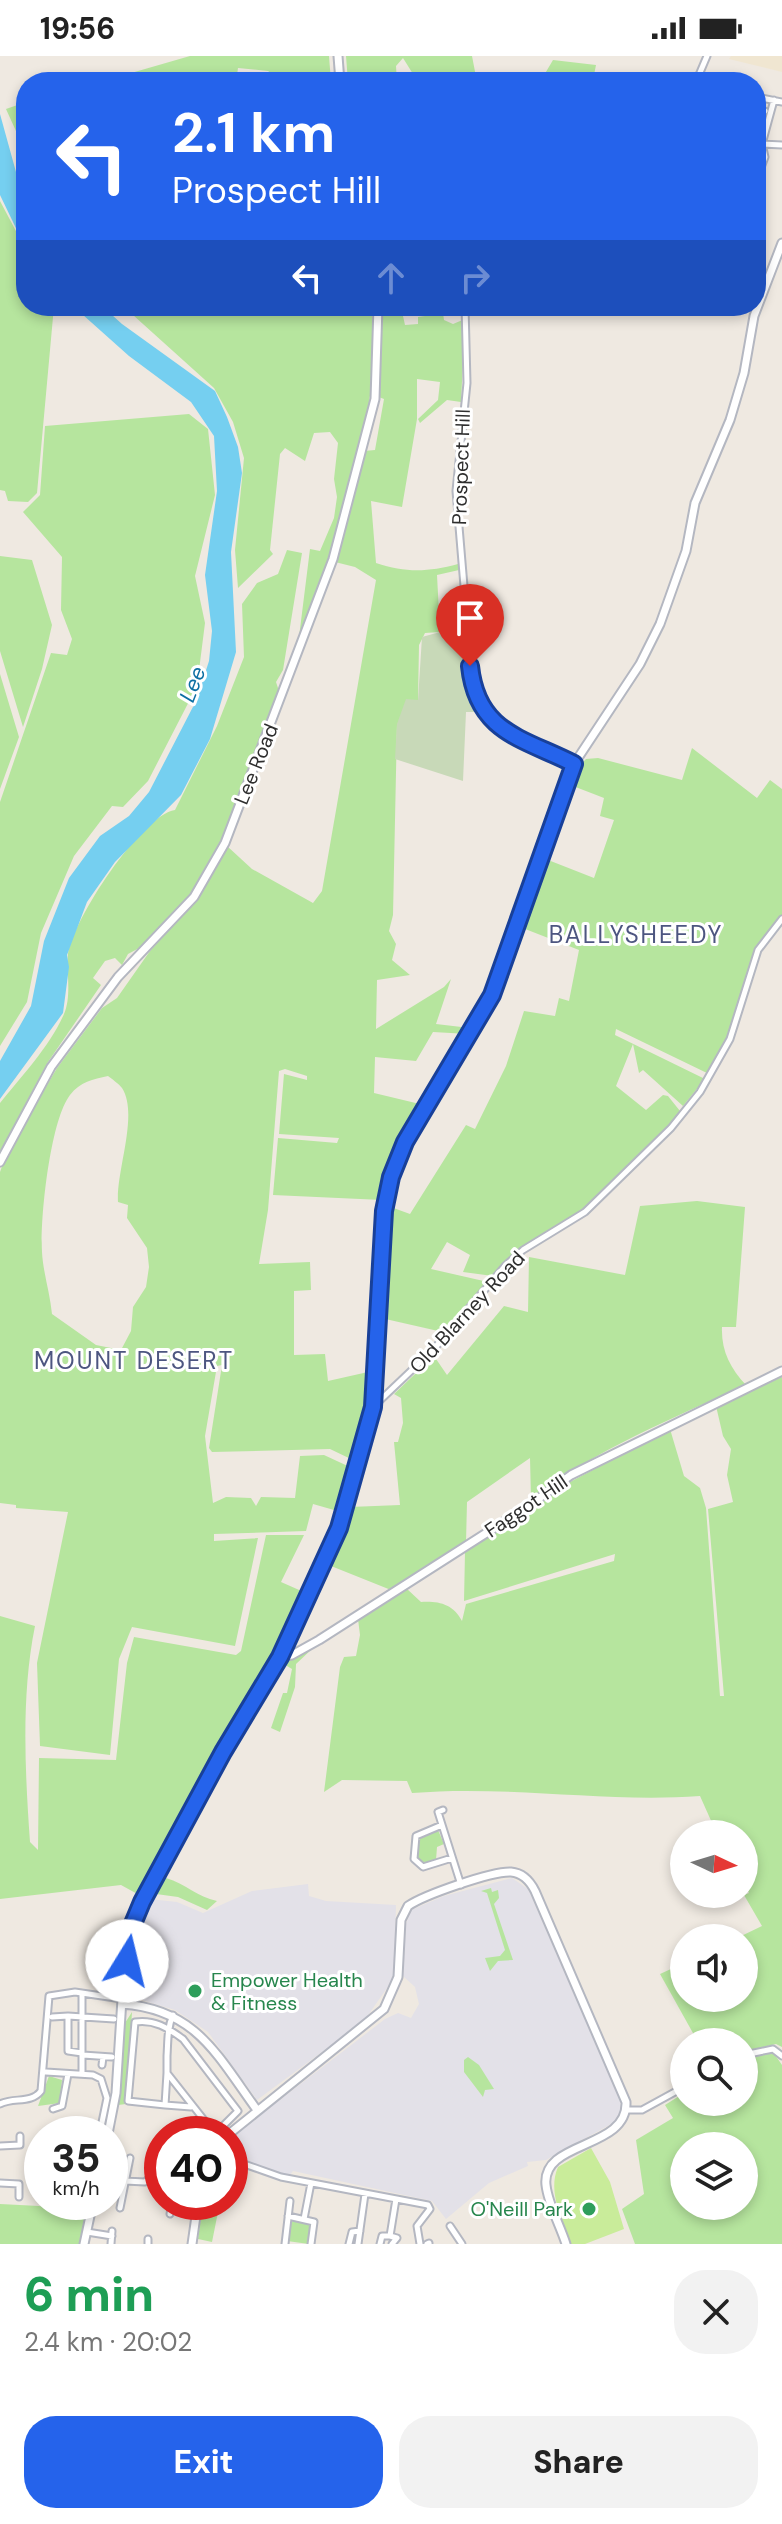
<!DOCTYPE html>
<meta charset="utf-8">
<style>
:root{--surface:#fff;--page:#f2f2f2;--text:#222;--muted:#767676;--accent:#2563eb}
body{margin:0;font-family:"DM Sans",sans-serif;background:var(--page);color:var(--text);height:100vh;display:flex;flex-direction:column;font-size:30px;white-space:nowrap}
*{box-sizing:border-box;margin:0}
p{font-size:26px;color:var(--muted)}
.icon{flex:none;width:44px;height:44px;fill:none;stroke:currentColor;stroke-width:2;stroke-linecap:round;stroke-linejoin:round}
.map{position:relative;height:2188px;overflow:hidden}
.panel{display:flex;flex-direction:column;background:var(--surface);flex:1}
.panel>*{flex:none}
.hud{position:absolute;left:16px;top:16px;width:750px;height:244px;border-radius:32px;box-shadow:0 4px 12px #0003;background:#2563eb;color:#fff;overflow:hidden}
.needle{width:52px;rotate:94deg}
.tools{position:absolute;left:670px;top:1764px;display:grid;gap:16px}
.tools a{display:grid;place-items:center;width:88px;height:88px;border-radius:50%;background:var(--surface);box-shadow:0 4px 12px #0003;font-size:40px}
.speed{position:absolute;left:24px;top:2060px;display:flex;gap:16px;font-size:40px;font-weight:700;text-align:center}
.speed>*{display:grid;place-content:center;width:104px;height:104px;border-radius:50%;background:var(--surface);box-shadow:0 4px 12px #0003;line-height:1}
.speed small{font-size:20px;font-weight:400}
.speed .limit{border:12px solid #d22;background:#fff;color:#111}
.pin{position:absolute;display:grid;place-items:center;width:68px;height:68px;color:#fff;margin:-82px -34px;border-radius:50% 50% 50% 0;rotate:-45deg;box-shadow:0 0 8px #0007}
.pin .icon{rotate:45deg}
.me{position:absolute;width:88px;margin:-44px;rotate:9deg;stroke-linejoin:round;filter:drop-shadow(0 0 6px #0008)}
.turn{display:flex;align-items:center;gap:28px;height:168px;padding:0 24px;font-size:36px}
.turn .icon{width:104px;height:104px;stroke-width:2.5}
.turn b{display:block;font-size:56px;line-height:68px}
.lanes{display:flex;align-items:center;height:76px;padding:0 24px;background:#0003;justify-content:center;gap:40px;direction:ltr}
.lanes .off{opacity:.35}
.round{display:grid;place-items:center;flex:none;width:84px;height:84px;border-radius:32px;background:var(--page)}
.summary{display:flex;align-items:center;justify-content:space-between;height:136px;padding:0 24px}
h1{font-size:48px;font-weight:800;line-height:60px;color:#1e9e55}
.action{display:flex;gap:16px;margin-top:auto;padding:16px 24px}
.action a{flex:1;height:92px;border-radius:32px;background:var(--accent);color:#fff;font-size:32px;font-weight:800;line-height:92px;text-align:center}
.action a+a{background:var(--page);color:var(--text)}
.status{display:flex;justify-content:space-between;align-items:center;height:56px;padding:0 40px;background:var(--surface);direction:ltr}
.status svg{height:22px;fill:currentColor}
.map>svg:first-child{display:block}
</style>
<div class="status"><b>19:56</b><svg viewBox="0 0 49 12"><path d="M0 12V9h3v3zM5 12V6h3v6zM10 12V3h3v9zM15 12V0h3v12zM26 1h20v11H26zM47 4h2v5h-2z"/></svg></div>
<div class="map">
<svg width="782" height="2188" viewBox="0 0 782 2188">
<rect width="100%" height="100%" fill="#efe9e1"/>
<path fill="#e3e1e8" d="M512 1822 528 1833 621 2042 620 2058 613 2067 546 2104 527 2106 528 2110 489 2127 446 2163 432 2145 293 2115 290 2119 281 2117 230 2100V2086L242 2073 385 1963 398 1957 411 1962 419 1948 415 1931 403 1920 406 1868 411 1854 444 1840Z
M308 1828 309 1840 326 1845 396 1849 394 1922 364 1965 257 2044 208 1976 175 1954 135 1942 133 1916 164 1915V1902L133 1900 135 1881 149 1843 177 1846 203 1857 252 1835Z"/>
<path fill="#f0e6d1" d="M731 0H782V16L729 3Z"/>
<path fill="#b6e59e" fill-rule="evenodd" d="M190 0H329L331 26H283L268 15 238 12 236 26H100Z
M346 0H472L477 26H418L403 2 396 10 397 26H348Z
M553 4 596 9 593 24 540 26Z
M26 46V109L25 95 6 53Z
M0 145 26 194V250H54L37 437 28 446 8 445 5 435 0 434Z
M123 250H371C384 354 339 486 299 581L310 493 320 495 334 462 337 441 334 423 338 387 330 376 314 377 305 405 285 392 280 398 270 494 273 498 238 532 235 494 244 402 233 366 214 332Z
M380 250H387L388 254 401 251 405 269 418 268V261L425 260 426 250H442L444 264 453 268 465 263 461 346 447 344 420 367 418 363 438 344 440 326 417 323V363L402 451 371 445 376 507C406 517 428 516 458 508L459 514 437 519 440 576 425 577 419 589 418 644 397 669 393 859 389 875 396 888 392 904 410 919 377 924 376 973 444 931 451 923 436 968 470 972 468 978 433 976 416 1005 375 1001 374 1037 424 1049 394 1097 382 1144 273 1139 278 1082 337 1087 339 1082 279 1078 284 1018 307 1024V1020L285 1013 279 1015 268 1154 259 1208 310 1206 311 1234 294 1235V1299L325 1298 328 1325 368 1316 367 1346 355 1405 330 1393 212 1396 209 1392 222 1309 217 1310 205 1380 213 1447 226 1441 251 1442 256 1450 261 1441 295 1442 300 1400 324 1399 352 1412 341 1456 313 1448 306 1475 214 1478V1485L258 1482 235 1590 132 1571 119 1603 110 1699 40 1690 37 1607 68 1456 16 1452V1449L0 1447V1116L6 1099 57 1012 102 952 117 942 150 895 197 843 227 790 252 813 313 847 322 835 376 524 355 511 335 506 364 395 375 394 384 343 376 340ZM108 1020C112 1023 119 1028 122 1032 139 1058 116 1115 118 1146L128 1149 127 1162 147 1192 149 1211 146 1231 133 1251 131 1275 121 1294 96 1289 52 1258C50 1237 43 1216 42 1196 40 1163 50 1065 70 1039 80 1026 93 1023 108 1020Z
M189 358 208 373 215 439 195 520 205 567 197 630 148 725 123 751 112 750 74 800 41 877 27 946 0 990V746L51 597 67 599 72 583 61 554 62 501 23 456 40 439 45 370Z
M287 494 302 497 283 614 276 626 279 635 223 785 191 838 143 890 128 898 122 909 115 902 105 905 93 922 101 929 48 1006 0 1096V1047C21 1021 50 990 64 958 72 940 66 914 68 898 73 864 141 759 175 754L217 670 244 601 242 548 257 527 278 518Z
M0 500 32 504 52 569 42 613 23 671 0 595Z
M0 618 19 681 0 733Z
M692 692 757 742 770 724 782 733V859L760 885 734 969 709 1018 616 973 615 979 705 1023 683 1050 643 1014 639 1017 633 988 616 1030 646 1054 663 1039 668 1040 680 1055 678 1061 590 1148 567 1166 524 1190 493 1220 463 1216 470 1199 447 1186 431 1213 488 1226 447 1277 381 1262 388 1150 410 1158 466 1069 475 1073 506 1010 524 955 555 960 559 942 569 945 579 894 520 871 543 802 594 822 614 764 600 760 604 742 573 730 578 711 586 703 598 702 682 724Z
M697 1145 745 1151 736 1271H722C721 1294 730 1312 746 1329 673 1362 595 1394 531 1443L530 1402 467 1446 466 1487 391 1534 331 1510 343 1482 350 1451 400 1449 394 1386H398L403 1367 401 1342 394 1338 434 1300 447 1319 504 1250 528 1256 529 1201 625 1219 640 1150Z
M782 1321V1991L776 1988 744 1996V1986H698L660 1918 684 1907V1942H744V1882H737L762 1870 744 1839 749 1837 744 1829V1778H717L700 1740C604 1747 508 1729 412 1737L407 1725 342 1724 324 1736 340 1611 344 1601 356 1600 360 1579 358 1563 406 1532 421 1546C439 1545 453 1548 462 1565L466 1548 614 1505 615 1498 464 1545 465 1496 536 1451 555 1434 670 1373 684 1420 700 1432 706 1452 720 1640H724L708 1453 733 1446 727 1419 731 1393 723 1380 716 1350Z
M266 1479H304L281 1526 306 1537C257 1641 195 1738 141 1840L121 1829 0 1843V1560L35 1570C21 1639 25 1715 30 1786L38 1794 39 1702 116 1704 127 1607 134 1581 236 1599 241 1595Z
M313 1592 296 1608 295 1631 280 1676 271 1672 283 1637H287L292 1613 282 1607Z
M438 1774 444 1788 437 1791 436 1804 422 1808 417 1801 420 1780Z
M166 1822C186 1828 197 1841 217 1845L207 1854 178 1841 156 1838Z
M491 1832 492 1836 498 1834 499 1842 494 1848 513 1904 498 1905 490 1915 485 1902 500 1900 505 1894 487 1837 481 1835Z
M132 1956 126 2048 118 2049 125 1967Z
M773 1996 782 2009V2188H635L622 2153 644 2138 636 2084 673 2062 665 2049 684 2037V2046H744V2004ZM684 2090H744V2150H684Z
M468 2001 479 2009 494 2033 485 2034 483 2041 464 2016V2004Z
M49 2020 62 2024 60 2047 38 2050Z
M203 2146H220L212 2186 198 2183Z
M0 2148 39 2150 86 2158 81 2188H0Z
M291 2165 312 2169 307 2185 309 2188 287 2185Z"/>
<path fill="#c8d9b8" d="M440 576 465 598 468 619 482 656H466L463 725 395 703 397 668 406 643 418 644 422 581Z"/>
<path fill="#c9ec9a" d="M591 2092 610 2126 624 2173 585 2188H571C563 2164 547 2136 558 2111Z"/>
<path fill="#75cff0" d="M0 58 16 116 26 133V193L0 139Z
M73 250H102L122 268 215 335 227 361 238 391 242 417 231 496 236 596 210 683 181 739 115 806 87 846 67 899 69 911 63 957 0 1043V1005L31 950 44 885 69 822 100 780 129 760 149 736 196 645 209 605 212 575 205 519 217 435 214 380 191 346 129 300Z"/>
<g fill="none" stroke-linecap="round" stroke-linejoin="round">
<g stroke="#b4b7c1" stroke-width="9">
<path id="street" d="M646 26H654
M696 26 707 0
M756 41 782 46
M756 51 765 55
M756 89 762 88 774 44
M756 117H759L765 101 762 88 782 89
M465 250 467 327 456 435 472 625 491 665 512 680 574 708
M373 1351 433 1294 506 1209 523 1194 585 1156 671 1072 700 1036 730 983 758 894 782 863
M443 1754 438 1756 461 1829
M442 1769 416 1780 414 1803 423 1811 452 1802
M52 1961 68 1960
M82 1997 68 1995V1960L114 1963
M83 1999 112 2001
M744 1999 773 1993 782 2000
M102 2009 103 2001
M46 2016 93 2019 101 2023 107 2042 101 2071
M167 2017 165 2049 128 2045 135 1966C154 1963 168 1972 183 1983L238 2055 219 2074H212L167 2017V2000C168 1986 167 1972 173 1959
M82 2018V1937
M0 2048C14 2041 31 2048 41 2035L49 1940 75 1936 122 1943
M165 2049 191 2051
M53 2053 62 2050 68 2018
M626 2054H642L684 2031
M0 2090 20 2089V2080
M230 2103 281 2121 428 2149 430 2153 417 2170 420 2188
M125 2125 145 2126 162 2110
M0 2127 19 2128V2141
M56 2146 79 2153 84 2146
M120 2152 130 2102
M170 2158 172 2146
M288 2160 314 2166 311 2188
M304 2163 311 2127
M450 2170 462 2188
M87 2176 112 2180
M111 2188 112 2175
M148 2188V2183
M285 2188 290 2145
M349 2188 352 2176 360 2175
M358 2188 365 2138
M380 2188 382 2180H390
M392 2188 397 2182 390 2180 396 2143
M427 2188 429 2187"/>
</g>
<g stroke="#b4b7c1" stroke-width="11">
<path id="secondary" d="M338 0 340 26
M0 1106 51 1011 118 921 194 841 225 787 333 503 375 343 378 250
M280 1601 292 1599 319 1584 527 1451 571 1419 782 1315
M122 1948C196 1953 217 1999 257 2054
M108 2078 116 2037 122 1943 133 1866 223 1696 280 1601 342 1463 373 1351 384 1155 397 1102 492 939 574 708 640 608 660 568 686 495 695 447 730 364 744 317 754 260 782 187
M229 2078 384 1953 398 1921 401 1864 408 1850C424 1839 492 1815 511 1816 523 1817 530 1825 535 1835L626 2046C628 2094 541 2084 546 2129 548 2148 560 2169 566 2188
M84 2188 93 2146
M192 2188 198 2146"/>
</g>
<use href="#street" stroke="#fff" stroke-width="5"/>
<use href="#secondary" stroke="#fff" stroke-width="7"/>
</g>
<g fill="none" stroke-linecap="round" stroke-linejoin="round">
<g stroke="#184099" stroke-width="20">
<path id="route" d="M127 1905 132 1870 142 1846 223 1696 280 1601 339 1472 373 1351 384 1155 391 1121 405 1086 492 939 574 708C523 682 477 677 470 610"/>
</g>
<use href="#route" stroke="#2563eb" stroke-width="14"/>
</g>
<g fill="#2e9e5b" stroke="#fff" stroke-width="3">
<circle cx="195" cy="1935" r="8"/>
<circle cx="589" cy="2153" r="8"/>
</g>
<g text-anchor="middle" stroke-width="6" stroke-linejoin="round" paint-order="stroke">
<g font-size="20" fill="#2e2e2e" stroke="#fff">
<text transform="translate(461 411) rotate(-88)" y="7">Prospect Hill</text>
<text transform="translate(256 708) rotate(-68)" y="7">Lee Road</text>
<text transform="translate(467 1256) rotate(-47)" y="7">Old Blarney Road</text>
<text transform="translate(526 1450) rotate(-34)" y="7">Faggot Hill</text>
</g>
<g font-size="20" fill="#27864d" stroke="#fff" text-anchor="start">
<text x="211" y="1931">Empower Health<tspan x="211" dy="23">&amp; Fitness</tspan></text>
<text x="573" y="2160" text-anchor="end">O'Neill Park</text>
</g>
<g font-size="22" font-style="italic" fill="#0d6fa3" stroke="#fff">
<text transform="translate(192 628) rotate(-69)" y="8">Lee</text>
</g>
<g font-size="24" letter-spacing="2" fill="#4d5680" stroke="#fff">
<text x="636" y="887">BALLYSHEEDY</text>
<text x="134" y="1313">MOUNT DESERT</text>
</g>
</g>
</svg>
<div class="tools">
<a><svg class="needle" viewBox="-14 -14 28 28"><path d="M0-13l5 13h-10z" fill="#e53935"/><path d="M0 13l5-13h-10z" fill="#767676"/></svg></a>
<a><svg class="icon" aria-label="sound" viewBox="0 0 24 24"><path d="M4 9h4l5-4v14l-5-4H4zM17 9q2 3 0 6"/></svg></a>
<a><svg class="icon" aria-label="search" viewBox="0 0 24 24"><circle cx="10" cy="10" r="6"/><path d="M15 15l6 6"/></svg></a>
<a><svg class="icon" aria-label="layers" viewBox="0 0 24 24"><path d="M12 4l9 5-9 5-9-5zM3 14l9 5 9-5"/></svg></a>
</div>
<div class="speed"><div>35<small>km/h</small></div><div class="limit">40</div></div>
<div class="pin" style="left:470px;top:610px;background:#d93025"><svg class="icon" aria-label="arrive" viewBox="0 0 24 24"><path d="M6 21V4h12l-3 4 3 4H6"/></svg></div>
<svg class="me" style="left:127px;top:1905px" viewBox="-20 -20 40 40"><circle r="19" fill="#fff"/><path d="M0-13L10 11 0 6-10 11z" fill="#2563eb"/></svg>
<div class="hud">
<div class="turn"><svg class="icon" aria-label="left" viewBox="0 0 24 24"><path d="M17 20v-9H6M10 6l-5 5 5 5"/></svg><div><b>2.1 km</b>Prospect Hill</div></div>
<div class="lanes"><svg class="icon" aria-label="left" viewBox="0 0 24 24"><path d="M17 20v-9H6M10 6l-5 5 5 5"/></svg><svg class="icon off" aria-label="ahead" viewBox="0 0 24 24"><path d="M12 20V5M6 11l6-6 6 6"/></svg><svg class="icon off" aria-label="right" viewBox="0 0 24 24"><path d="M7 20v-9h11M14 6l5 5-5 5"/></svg></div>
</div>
</div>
<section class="panel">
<div class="summary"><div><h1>6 min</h1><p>2.4 km · 20:02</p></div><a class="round"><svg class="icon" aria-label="close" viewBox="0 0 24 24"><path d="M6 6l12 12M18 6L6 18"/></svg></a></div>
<div class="action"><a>Exit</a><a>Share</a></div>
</section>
